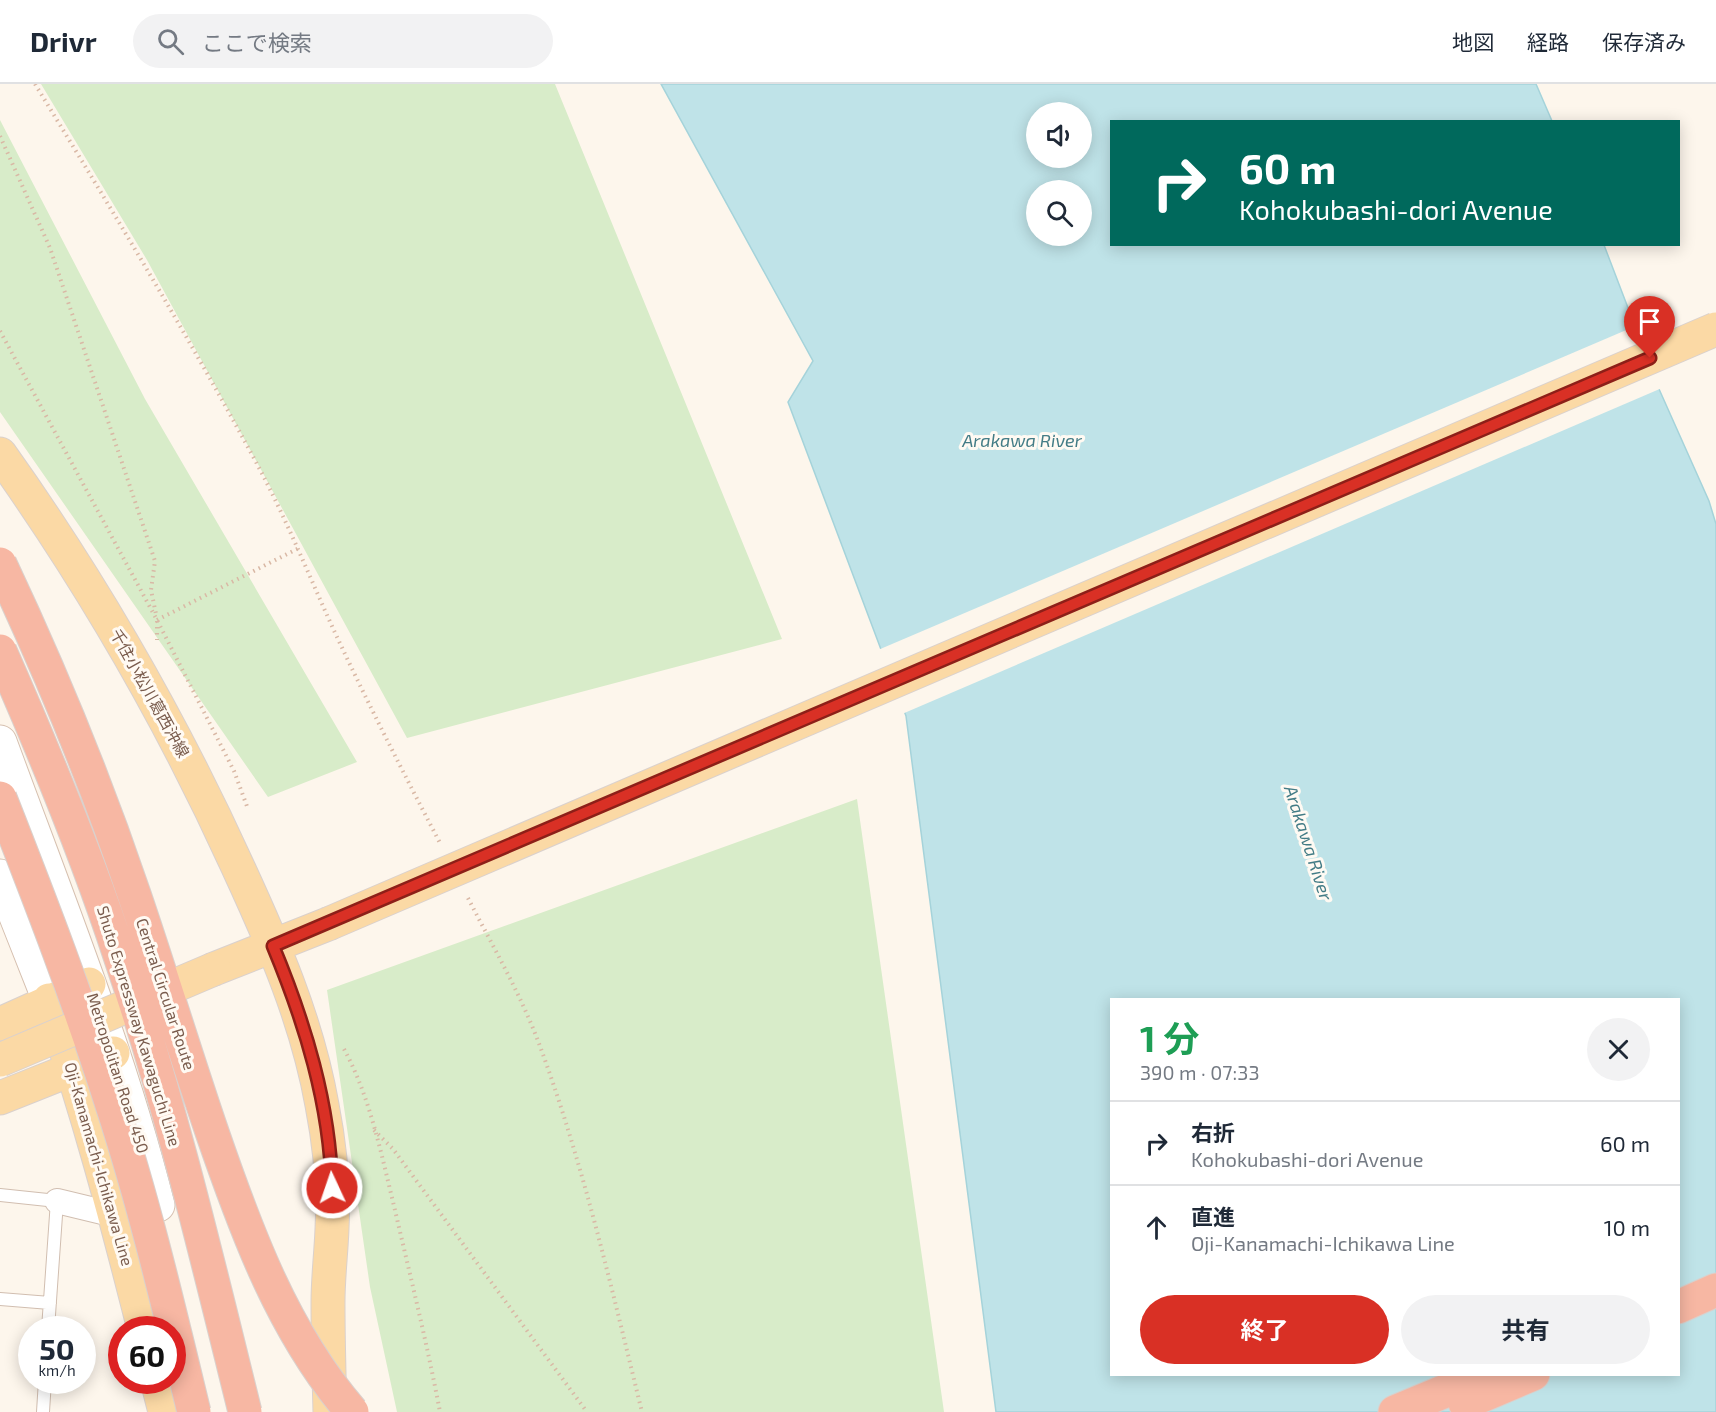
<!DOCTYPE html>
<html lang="ja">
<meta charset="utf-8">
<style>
:root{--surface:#fff;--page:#f2f2f3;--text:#1f2937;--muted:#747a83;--line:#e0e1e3;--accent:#d93025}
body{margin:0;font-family:"Exo 2","Noto Sans JP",sans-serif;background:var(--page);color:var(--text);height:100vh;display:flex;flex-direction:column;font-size:22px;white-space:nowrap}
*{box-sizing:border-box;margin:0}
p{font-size:20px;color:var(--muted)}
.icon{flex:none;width:33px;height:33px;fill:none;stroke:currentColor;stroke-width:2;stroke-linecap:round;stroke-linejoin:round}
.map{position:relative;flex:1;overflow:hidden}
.details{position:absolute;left:1110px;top:914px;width:570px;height:378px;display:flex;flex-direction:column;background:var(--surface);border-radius:0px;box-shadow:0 3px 15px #0003}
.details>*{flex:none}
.top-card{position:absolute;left:1110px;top:36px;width:570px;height:126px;border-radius:0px;box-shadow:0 3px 15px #0003;background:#00695c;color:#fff;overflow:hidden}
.tools{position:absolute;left:1026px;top:18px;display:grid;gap:12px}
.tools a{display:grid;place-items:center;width:66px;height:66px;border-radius:50%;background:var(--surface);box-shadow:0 3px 15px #0003;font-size:30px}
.speed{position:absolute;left:18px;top:1232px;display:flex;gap:12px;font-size:30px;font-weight:700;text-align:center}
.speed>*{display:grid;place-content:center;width:78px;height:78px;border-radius:50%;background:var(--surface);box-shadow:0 3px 15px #0003;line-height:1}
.speed small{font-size:15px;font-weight:400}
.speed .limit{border:9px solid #d22;background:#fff;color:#111}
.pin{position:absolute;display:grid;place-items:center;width:51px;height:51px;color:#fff;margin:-62px -26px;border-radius:50% 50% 50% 0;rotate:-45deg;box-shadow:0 0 6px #0007}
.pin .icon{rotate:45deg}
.me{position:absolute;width:66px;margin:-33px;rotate:357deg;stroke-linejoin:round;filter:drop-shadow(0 0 4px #0008)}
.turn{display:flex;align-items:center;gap:21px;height:126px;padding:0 30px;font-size:27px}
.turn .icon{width:78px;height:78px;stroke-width:2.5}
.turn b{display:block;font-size:42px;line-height:51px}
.round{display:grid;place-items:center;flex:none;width:63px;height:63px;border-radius:32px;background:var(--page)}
.head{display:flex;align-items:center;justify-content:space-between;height:102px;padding:0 30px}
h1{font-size:36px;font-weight:700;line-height:45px;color:#1e9e55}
.cta{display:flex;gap:12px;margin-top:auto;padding:12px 30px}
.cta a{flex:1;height:69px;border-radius:36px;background:var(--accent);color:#fff;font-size:24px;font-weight:700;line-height:69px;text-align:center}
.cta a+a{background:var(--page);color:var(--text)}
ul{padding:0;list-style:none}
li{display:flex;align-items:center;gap:18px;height:84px;padding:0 30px;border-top:2px solid var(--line)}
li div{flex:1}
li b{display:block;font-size:22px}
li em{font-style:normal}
header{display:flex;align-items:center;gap:36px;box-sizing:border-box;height:84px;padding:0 30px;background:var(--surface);border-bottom:2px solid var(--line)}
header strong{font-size:28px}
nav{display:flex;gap:33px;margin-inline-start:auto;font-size:21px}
.search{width:420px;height:54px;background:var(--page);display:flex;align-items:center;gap:15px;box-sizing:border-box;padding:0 21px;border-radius:33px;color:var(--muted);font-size:22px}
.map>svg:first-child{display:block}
</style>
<header>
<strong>Drivr</strong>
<div class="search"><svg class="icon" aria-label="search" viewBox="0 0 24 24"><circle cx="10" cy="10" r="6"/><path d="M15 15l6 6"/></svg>ここで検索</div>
<nav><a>地図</a><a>経路</a><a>保存済み</a></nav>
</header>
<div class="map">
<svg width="1716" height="1328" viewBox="0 0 1716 1328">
<rect width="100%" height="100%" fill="#fdf6ec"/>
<path fill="#d8ecc9" d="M41 0H555L782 555 407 654 147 176Z
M0 36 145 315 357 678 268 713 0 328Z
M857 715 944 1328H397L370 1203 327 906Z"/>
<path fill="#bfe3e8" stroke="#a5d3da" stroke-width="1.5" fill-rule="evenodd" d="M661 0H1536L1552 37 1112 38V160L1604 161 1659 305 1709 417 1716 440V1328H996L906 632 788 318 813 277ZM1036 28H1082V74H1036ZM1036 106H1082V152H1036ZM1112 915H1678V1290H1112Z"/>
<path fill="#fdf6ec" d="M1638 241 1662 304 902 630 878 566Z"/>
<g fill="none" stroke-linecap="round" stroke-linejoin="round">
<g stroke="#d1beb0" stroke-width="14">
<path id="service" d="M0 1111 57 1117 48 1245
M0 1215 50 1219
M43 1328 45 1296"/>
</g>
<g stroke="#d1beb0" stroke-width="26">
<path id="minor" d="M57 1117 115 1131"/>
</g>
<g stroke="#d6c0b0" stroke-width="35">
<path id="secondary" d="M0 658C56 811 118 963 158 1121
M0 792 49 916"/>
</g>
<g stroke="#dad1cd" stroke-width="35">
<path id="primary" d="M0 370C92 499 171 636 237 781 273 859 307 936 322 1021 330 1062 334 1104 332 1145 331 1170 328 1194 328 1218 328 1255 329 1292 330 1328
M214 885 328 840
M49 916C87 1024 116 1134 144 1245
M0 940 89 900
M0 1014 113 969
M157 1296 165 1328"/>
</g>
<g stroke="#dad1cd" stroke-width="35">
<path id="motorway" d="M1678 1223 1716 1206
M1465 1319 1533 1290
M1395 1328 1486 1290"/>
</g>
<path stroke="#d9b8a5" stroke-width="4" stroke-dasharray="1.5 4.5" stroke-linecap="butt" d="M35 0C109 121 183 243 250 367 281 423 305 482 331 540 365 614 402 686 440 759
M0 52 50 164 155 477 151 506 156 530
M0 247 157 536 234 687 248 725
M157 536 299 464
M157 537V556
M468 814C493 863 522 912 541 965 584 1083 612 1206 642 1328
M344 965C370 1013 381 1069 394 1122 410 1191 427 1259 440 1328
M374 1046 393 1065 587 1328"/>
<use href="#service" stroke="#fff" stroke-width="12"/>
<use href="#minor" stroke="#fff" stroke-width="24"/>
<use href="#secondary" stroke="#fff" stroke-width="33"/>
<use href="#primary" stroke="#fbd9a5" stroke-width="33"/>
<use href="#motorway" stroke="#f7b7a3" stroke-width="33"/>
<g stroke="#dad1cd" stroke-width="35" stroke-linecap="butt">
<path id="primary-bridge" d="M328 840 1716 245
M0 976 214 885"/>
</g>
<g stroke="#dad1cd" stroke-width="35" stroke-linecap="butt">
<path id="motorway-bridge" d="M0 480C51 588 96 698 134 810 161 889 185 969 212 1048 246 1147 283 1248 352 1328
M0 567C44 667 86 768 120 872 171 1021 207 1175 245 1328
M0 714C40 816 79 917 112 1021 145 1122 169 1225 194 1328"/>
</g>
<use href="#primary-bridge" stroke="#fbd9a5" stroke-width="33"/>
<use href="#motorway-bridge" stroke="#f7b7a3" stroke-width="33"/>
</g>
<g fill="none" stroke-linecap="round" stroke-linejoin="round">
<g stroke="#8d1f18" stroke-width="15">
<path id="route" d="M332 1104C330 1020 305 939 273 862L1650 274"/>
</g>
<use href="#route" stroke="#d93025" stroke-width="10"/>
</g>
<g text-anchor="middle" stroke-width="6" stroke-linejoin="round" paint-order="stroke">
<g font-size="16" fill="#7a5c4d" stroke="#fffaf3">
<text transform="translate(150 609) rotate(61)" y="6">千住小松川葛西沖線</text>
<text transform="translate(166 910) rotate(72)" y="6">Central Circular Route</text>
<text transform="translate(139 942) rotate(73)" y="6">Shuto Expressway Kawaguchi Line</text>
<text transform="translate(118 989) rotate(72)" y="6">Metropolitan Road 450</text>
<text transform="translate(99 1080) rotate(74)" y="6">Oji-Kanamachi-Ichikawa Line</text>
</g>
<g font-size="18" font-style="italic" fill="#437c86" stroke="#fffaf3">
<text x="1022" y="363">Arakawa River</text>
<text transform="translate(1308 759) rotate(72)" y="6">Arakawa River</text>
</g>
</g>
</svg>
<div class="tools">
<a><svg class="icon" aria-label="sound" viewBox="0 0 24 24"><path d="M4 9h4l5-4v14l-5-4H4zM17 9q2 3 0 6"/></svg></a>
<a><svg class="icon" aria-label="search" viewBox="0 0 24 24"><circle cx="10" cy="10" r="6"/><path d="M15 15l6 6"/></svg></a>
</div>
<div class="speed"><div>50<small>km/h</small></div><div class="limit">60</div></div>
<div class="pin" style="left:1650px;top:274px;background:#d93025"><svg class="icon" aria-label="arrive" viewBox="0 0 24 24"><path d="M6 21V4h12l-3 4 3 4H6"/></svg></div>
<svg class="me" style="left:332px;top:1104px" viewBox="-20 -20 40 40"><circle r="17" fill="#d93025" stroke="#fff" stroke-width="3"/><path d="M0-11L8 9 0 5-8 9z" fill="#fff"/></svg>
<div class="top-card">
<div class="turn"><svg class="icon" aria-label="right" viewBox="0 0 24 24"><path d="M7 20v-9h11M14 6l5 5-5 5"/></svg><div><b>60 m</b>Kohokubashi-dori Avenue</div></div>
</div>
<section class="details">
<div class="head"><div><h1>1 分</h1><p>390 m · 07:33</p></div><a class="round"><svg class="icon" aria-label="close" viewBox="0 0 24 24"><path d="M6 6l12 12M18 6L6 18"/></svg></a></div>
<ul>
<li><svg class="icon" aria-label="right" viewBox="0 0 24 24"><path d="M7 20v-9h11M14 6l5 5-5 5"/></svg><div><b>右折</b><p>Kohokubashi-dori Avenue</p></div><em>60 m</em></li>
<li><svg class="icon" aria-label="ahead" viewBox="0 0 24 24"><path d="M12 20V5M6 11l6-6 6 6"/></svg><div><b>直進</b><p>Oji-Kanamachi-Ichikawa Line</p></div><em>10 m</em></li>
</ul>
<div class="cta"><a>終了</a><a>共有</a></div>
</section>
</div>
